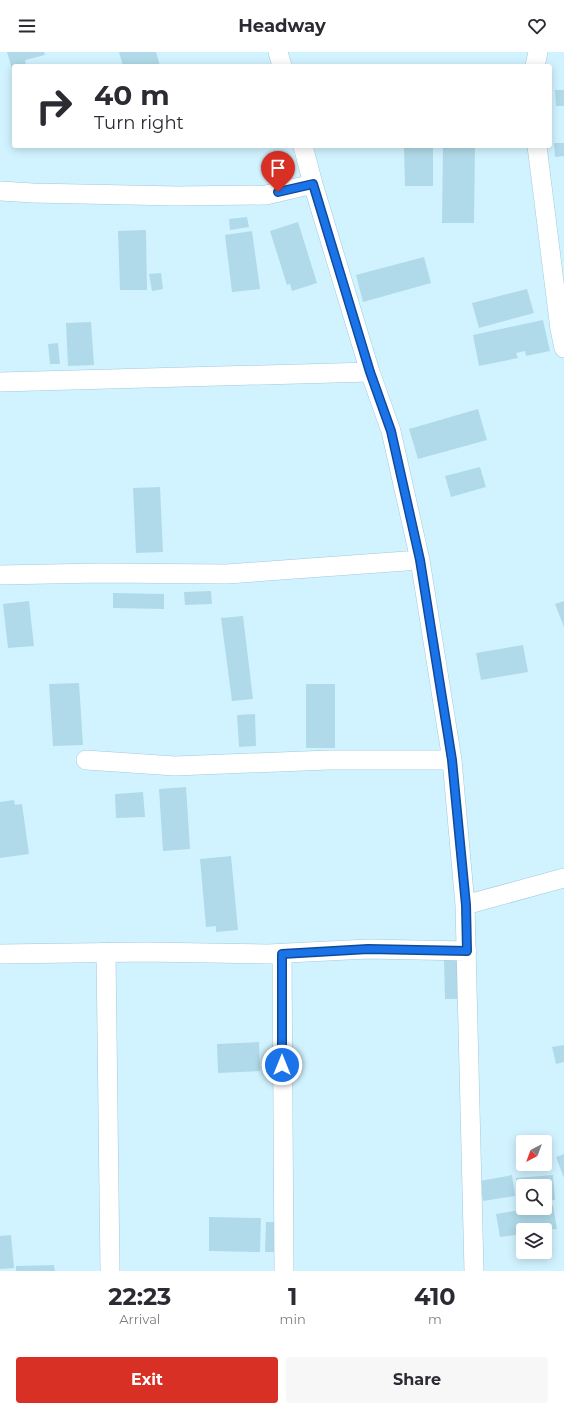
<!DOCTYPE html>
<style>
:root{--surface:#fff;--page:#f7f7f7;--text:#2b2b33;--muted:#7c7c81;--accent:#d93025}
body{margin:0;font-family:Montserrat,sans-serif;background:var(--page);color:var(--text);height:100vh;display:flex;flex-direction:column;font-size:15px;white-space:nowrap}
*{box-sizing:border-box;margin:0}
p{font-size:13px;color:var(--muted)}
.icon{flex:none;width:22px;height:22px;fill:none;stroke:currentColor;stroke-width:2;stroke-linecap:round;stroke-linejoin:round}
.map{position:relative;height:1219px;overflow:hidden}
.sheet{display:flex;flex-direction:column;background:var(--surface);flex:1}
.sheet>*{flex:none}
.top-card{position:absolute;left:12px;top:12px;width:540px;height:84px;border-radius:4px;box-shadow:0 2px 10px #0003;background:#fff;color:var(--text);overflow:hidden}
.needle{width:26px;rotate:221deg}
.fabs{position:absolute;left:516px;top:1083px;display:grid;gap:8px}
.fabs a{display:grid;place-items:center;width:36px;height:36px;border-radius:4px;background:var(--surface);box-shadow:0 2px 10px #0003;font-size:20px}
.pin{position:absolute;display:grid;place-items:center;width:34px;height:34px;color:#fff;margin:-41px -17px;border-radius:50% 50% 50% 0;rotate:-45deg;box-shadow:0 0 4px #0007}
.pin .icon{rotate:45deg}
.me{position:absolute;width:44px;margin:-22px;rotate:0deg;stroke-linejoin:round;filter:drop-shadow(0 0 3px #0008)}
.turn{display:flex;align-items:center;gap:14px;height:84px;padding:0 16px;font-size:18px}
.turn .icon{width:52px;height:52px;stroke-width:2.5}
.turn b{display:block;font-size:28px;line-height:34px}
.eta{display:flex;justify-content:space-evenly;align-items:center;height:68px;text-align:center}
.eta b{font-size:24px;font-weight:700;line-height:28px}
.action{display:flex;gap:8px;margin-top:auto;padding:8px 16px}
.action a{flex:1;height:46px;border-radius:4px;background:var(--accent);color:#fff;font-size:16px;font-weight:700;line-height:46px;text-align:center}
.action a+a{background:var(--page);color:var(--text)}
header{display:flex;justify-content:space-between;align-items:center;height:52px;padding:0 16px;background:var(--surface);font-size:18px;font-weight:700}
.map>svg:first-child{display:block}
</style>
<header><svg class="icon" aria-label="menu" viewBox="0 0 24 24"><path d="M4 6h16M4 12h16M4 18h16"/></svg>Headway<svg class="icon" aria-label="heart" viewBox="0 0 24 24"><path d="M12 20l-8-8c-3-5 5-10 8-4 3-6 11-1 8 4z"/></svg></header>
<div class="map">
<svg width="564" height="1219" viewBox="0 0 564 1219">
<rect width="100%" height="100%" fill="#d1f3ff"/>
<path fill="#b0dae9" d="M7 0H44L45 3 25 8 26 14H14V17H12Z
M119 0H156L160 14H123Z
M443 12 460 13V14H443Z
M555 38H564V54H556Z
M554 91H564V104L555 105Z
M404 94H433V134H405Z
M443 94H475L474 171H442Z
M247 165 249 175 230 178 229 167Z
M298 170 317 231 292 239 290 232 287 233 270 179Z
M146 178 147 238H120L118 179Z
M252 179 260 237 232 240 225 183Z
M424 205 431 231 363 250 356 223Z
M161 221 163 237 152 239 149 222Z
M527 237 534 261 479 276 472 251Z
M543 268 550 299 526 304 525 299 516 301 518 306 479 314 473 283Z
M91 270 94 313 68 314 66 271Z
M58 291 60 312H50L48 292Z
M478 357 487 388 418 407 409 377Z
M480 415 486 435 451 445 445 424Z
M160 435 163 500 136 501 133 436Z
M211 539 212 552 185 553 184 540Z
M113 541 164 542V557L113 556Z
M29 549 34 594 8 596 3 552Z
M564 549V575L555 552Z
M243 564 253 647 232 649 221 566Z
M523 593 528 620 481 628 476 601Z
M79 631 83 693 53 694 49 632Z
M306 632H335V696H306Z
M255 662 256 694 239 695 237 663Z
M186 735 190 797 163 799 159 737Z
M143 740 145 765 116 766 115 742Z
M14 748 15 753 22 752 29 802 0 806V750Z
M231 804 238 878 216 880V874L206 875 200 807Z
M444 907H457V947H445Z
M259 990 260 1019 218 1021 217 992Z
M564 993V1010L556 1012 552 995Z
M564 1102V1126L556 1105Z
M512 1123 515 1144 483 1149 480 1129Z
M553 1123 555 1148 545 1149V1134H523V1151H518L516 1126Z
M553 1153 557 1177 545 1178H523V1182L500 1185 496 1162 534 1156H545V1154Z
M209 1165 261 1166 260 1200 209 1199Z
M266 1170H275L274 1200H265Z
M11 1183 14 1216 0 1217V1184Z
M54 1213 55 1219H16V1214Z"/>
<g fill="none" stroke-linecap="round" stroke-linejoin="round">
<g stroke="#a1cad9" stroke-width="20">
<path id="street" d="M278 0 282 14
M535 14 538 0
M303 94 313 132 370 320 391 379 420 508 452 708 465 853 474 1219
M537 94 560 277 564 296
M0 139 33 141 177 144 266 143 313 132
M0 330 370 320
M0 523 100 521 227 522 420 508
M86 708 175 714 329 708H452
M465 853 564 826
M106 900 110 1219
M0 902 146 900 268 902 368 897 467 899
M282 902 284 1219"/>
</g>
<use href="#street" stroke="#fff" stroke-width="19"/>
</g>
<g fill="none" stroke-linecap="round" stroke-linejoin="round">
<g stroke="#114b97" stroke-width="10">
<path id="route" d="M278 140 313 132 370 320 391 379 420 508 452 708 466 853 467 899 368 897 282 902V1013"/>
</g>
<use href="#route" stroke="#1a73e8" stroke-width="7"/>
</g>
</svg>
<div class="fabs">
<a><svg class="needle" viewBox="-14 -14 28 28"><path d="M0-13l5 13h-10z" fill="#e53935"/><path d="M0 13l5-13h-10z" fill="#7c7c81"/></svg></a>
<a><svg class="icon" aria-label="search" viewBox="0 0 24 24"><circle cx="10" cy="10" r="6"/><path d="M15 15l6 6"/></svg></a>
<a><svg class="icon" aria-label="layers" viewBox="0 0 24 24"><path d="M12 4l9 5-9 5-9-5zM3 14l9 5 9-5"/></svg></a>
</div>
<div class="pin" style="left:278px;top:140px;background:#d93025"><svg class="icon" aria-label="arrive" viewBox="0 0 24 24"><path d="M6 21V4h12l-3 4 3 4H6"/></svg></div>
<svg class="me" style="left:282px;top:1013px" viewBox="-20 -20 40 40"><circle r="17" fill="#1a73e8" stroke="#fff" stroke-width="3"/><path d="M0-11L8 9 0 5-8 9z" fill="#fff"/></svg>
<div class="top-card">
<div class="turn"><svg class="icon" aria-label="right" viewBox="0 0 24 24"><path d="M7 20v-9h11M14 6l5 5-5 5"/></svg><div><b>40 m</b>Turn right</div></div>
</div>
</div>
<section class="sheet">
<div class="eta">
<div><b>22:23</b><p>Arrival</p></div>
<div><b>1</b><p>min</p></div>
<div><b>410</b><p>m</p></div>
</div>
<div class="action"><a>Exit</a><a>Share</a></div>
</section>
